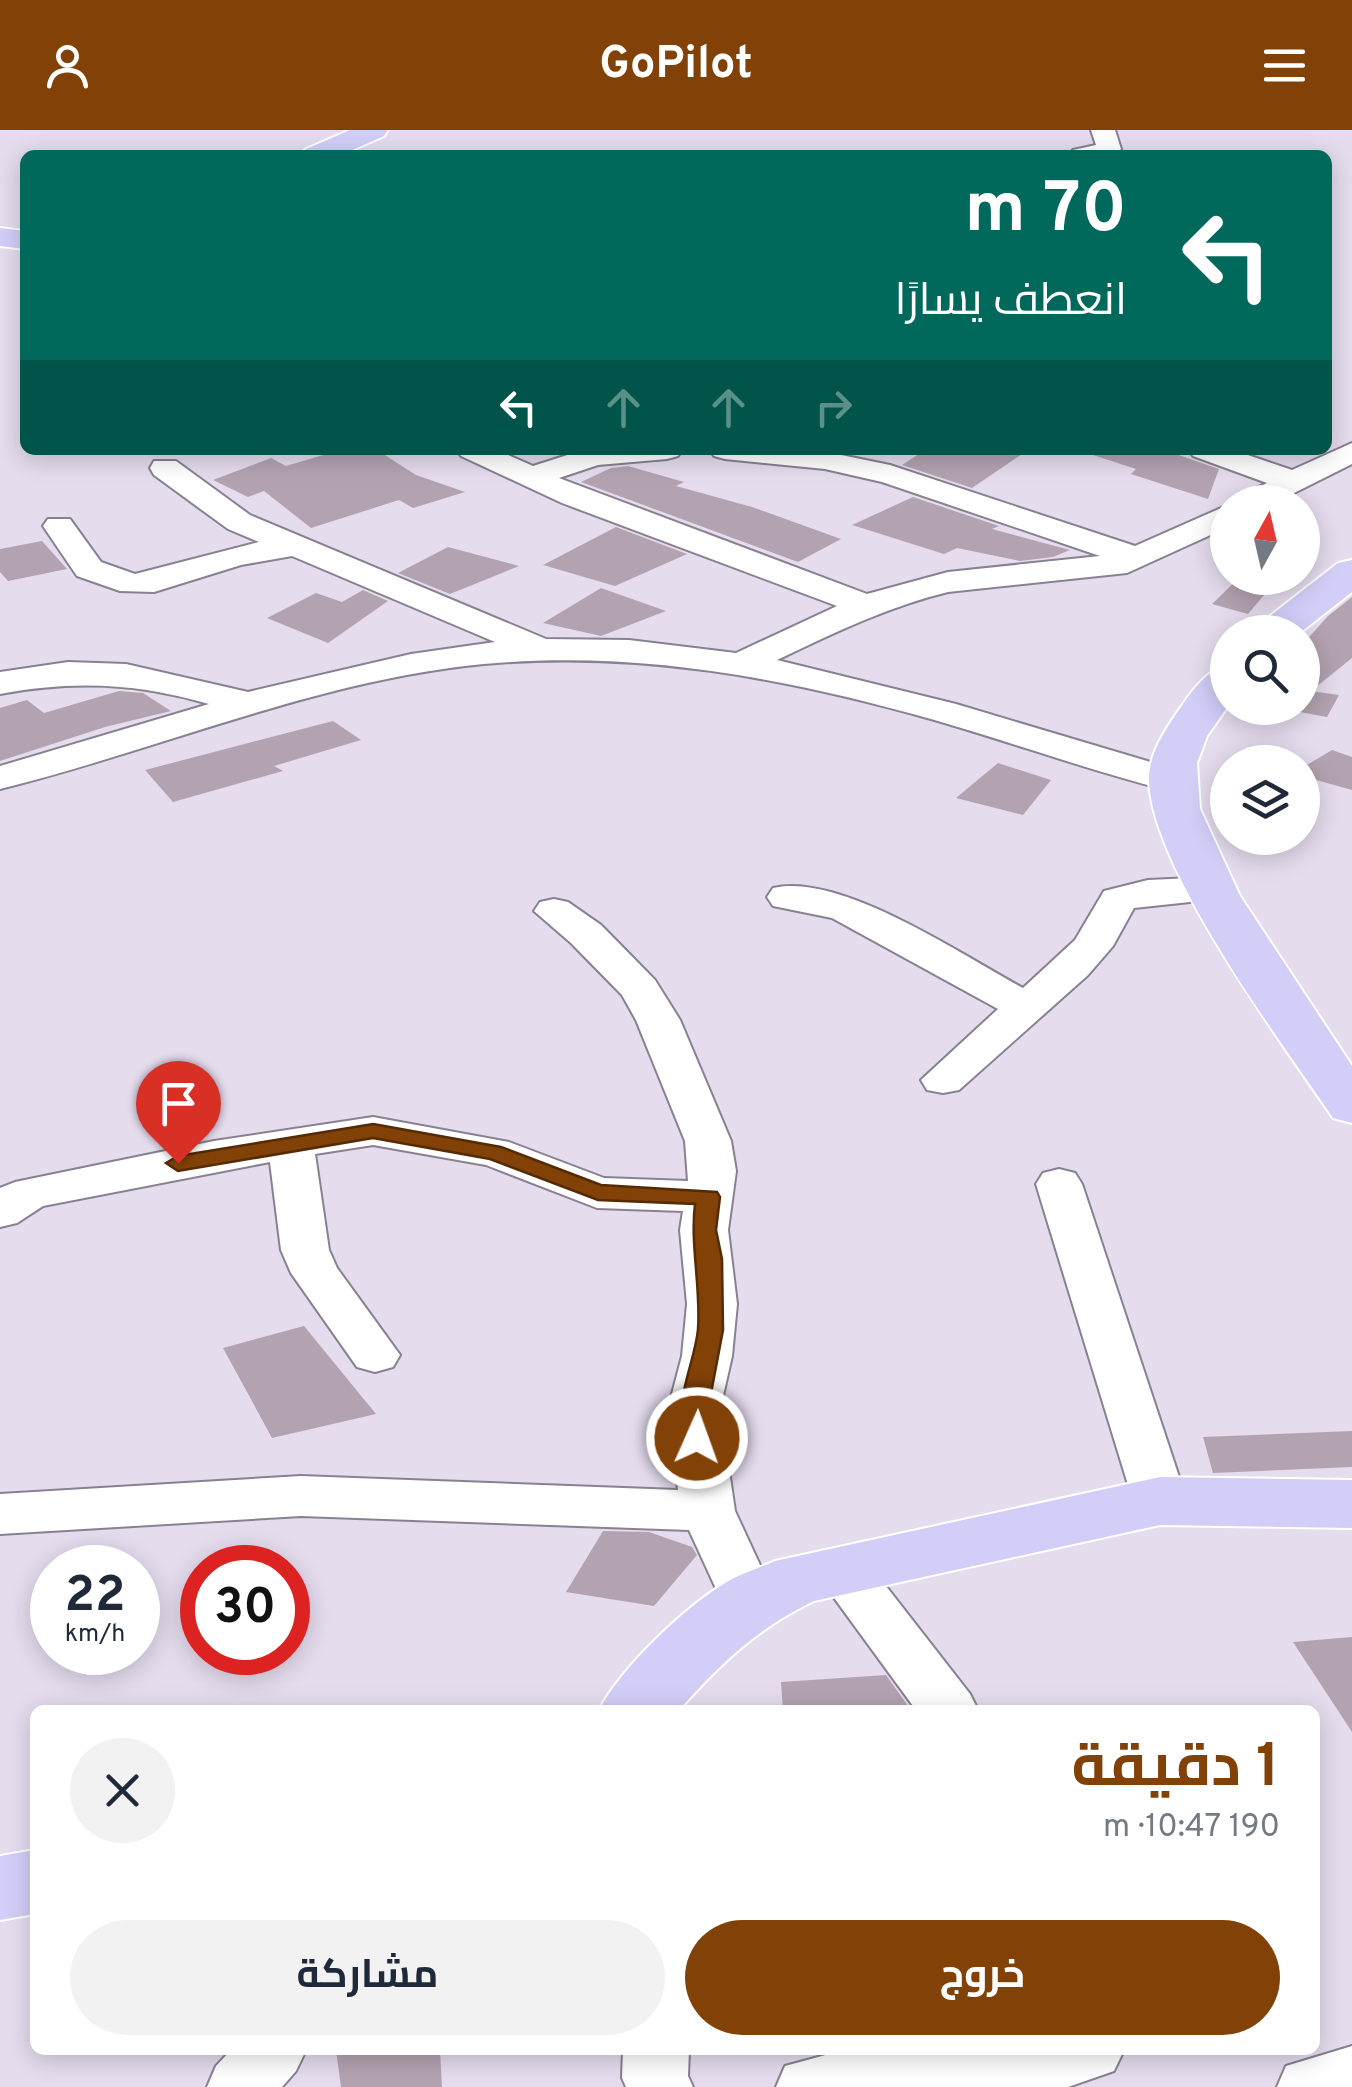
<!DOCTYPE html>
<html lang="ar">
<meta charset="utf-8">
<style>
:root{--surface:#fff;--page:#f2f2f3;--text:#1f2937;--muted:#747a83;--accent:#824207}
body{margin:0;font-family:Overpass,Cairo,sans-serif;background:var(--page);color:var(--text);direction:rtl;height:100vh;display:flex;flex-direction:column;font-size:38px;white-space:nowrap}
*{box-sizing:border-box;margin:0}
p{font-size:32px;color:var(--muted)}
.icon{flex:none;width:55px;height:55px;fill:none;stroke:currentColor;stroke-width:2;stroke-linecap:round;stroke-linejoin:round}
.map{position:relative;flex:1;overflow:hidden;direction:ltr}
.panel{position:absolute;left:30px;top:1575px;width:1290px;height:350px;display:flex;flex-direction:column;background:var(--surface);border-radius:15px;box-shadow:0 5px 25px #0003;direction:rtl}
.panel>*{flex:none}
.hud{position:absolute;left:20px;top:20px;width:1312px;height:305px;border-radius:15px;box-shadow:0 5px 25px #0003;direction:rtl;background:#00695c;color:#fff;overflow:hidden}
.needle{width:65px;rotate:8deg}
.buttons{position:absolute;left:1210px;top:355px;display:grid;gap:20px}
.buttons a{display:grid;place-items:center;width:110px;height:110px;border-radius:50%;background:var(--surface);box-shadow:0 5px 25px #0003;font-size:50px}
.speed{position:absolute;left:30px;top:1415px;display:flex;gap:20px;font-size:50px;font-weight:700;text-align:center}
.speed>*{display:grid;place-content:center;width:130px;height:130px;border-radius:50%;background:var(--surface);box-shadow:0 5px 25px #0003;line-height:1}
.speed small{font-size:25px;font-weight:400}
.speed .limit{border:15px solid #d22;background:#fff;color:#111}
.pin{position:absolute;display:grid;place-items:center;width:85px;height:85px;color:#fff;margin:-102px -42px;border-radius:50% 50% 50% 0;rotate:-45deg;box-shadow:0 0 10px #0007}
.pin .icon{rotate:45deg}
.me{position:absolute;width:110px;margin:-55px;rotate:2deg;stroke-linejoin:round;filter:drop-shadow(0 0 8px #0008)}
.turn{display:flex;align-items:center;gap:35px;height:210px;padding:0 40px;font-size:45px}
.turn .icon{width:130px;height:130px;stroke-width:2.5}
.turn b{display:block;font-size:70px;line-height:85px}
.lanes{display:flex;align-items:center;height:95px;padding:0 40px;background:#0003;justify-content:center;gap:50px;direction:ltr}
.lanes .off{opacity:.35}
.round{display:grid;place-items:center;flex:none;width:105px;height:105px;border-radius:52px;background:var(--page)}
.head{display:flex;align-items:center;justify-content:space-between;height:170px;padding:0 40px}
h1{font-size:60px;font-weight:700;line-height:75px;color:var(--accent)}
.cta{display:flex;gap:20px;margin-top:auto;padding:20px 40px}
.cta a{flex:1;height:115px;border-radius:60px;background:var(--accent);color:#fff;font-size:40px;font-weight:700;line-height:115px;text-align:center}
.cta a+a{background:var(--page);color:var(--text)}
header{display:flex;justify-content:space-between;align-items:center;height:130px;padding:0 40px;background:var(--accent);color:#fff;font-size:45px;font-weight:700}
.map>svg:first-child{display:block}
</style>
<header><svg class="icon" aria-label="menu" viewBox="0 0 24 24"><path d="M4 6h16M4 12h16M4 18h16"/></svg>GoPilot<svg class="icon" aria-label="person" viewBox="0 0 24 24"><circle cx="12" cy="8" r="4"/><path d="M4 21q1-7 8-7t8 7"/></svg></header>
<div class="map">
<svg width="1352" height="1957" viewBox="0 0 1352 1957">
<rect width="100%" height="100%" fill="#e5dcee"/>
<path fill="#b3a3b0" d="M340 320H377L416 345 465 362 413 378 399 370 311 398 264 361 248 367 213 350 271 328 286 336Z
M925 320H1028L972 358 902 335Z
M1093 320H1164L1219 339 1208 369 1131 344 1136 339 1093 325Z
M628 336 684 352 676 356 752 377 841 409 798 432 581 352 611 338Z
M913 367 999 396 992 399 1070 420 1053 427 1020 431 957 418 944 424 852 395Z
M616 397 687 424 615 456 543 435Z
M42 411 67 439 8 451 0 442V419Z
M448 417 519 436 450 464 398 443Z
M1239 448 1274 453 1248 484 1212 474Z
M601 458 666 481 601 506 543 493Z
M363 460 388 471 328 513 267 488 316 463 342 472Z
M1352 467V528L1311 561 1339 565 1327 587 1278 578H1302V515L1328 486Z
M119 561 143 563 171 581 105 597 0 631V578L27 570 44 583Z
M333 591 361 610 274 636 283 641 173 672 145 640Z
M1332 620 1352 627V660L1302 646V638Z
M998 633 1051 650 1023 685 956 668Z
M304 1196 376 1284 272 1308 223 1218Z
M1352 1301V1337L1213 1343 1203 1307Z
M603 1401 649 1402 692 1417 697 1425 654 1476 566 1462Z
M1352 1507V1602L1293 1512Z
M886 1545 911 1580H783L781 1552Z
M336 1920H440L442 1957H341Z"/>
<g fill="none" stroke-linecap="round" stroke-linejoin="round">
<g stroke="#898191" stroke-width="4">
<path id="minor" d="M1091 0H1115L1121 19 1117 24 1069 25 1073 20 1096 15Z
M1352 313V334L1276 372H1238L1242 365 1267 353 1193 326 1189 320H1233L1292 340Z
M457 320H497L533 336 583 320H682L678 326 667 329 598 335 559 348 867 464 948 442 1100 426 882 352 825 339 725 329 714 326 710 320H817L890 335 1135 416 1228 375V397L1127 443 948 462C887 477 834 503 777 530L956 574 1184 642 1190 650 1184 658 1171 661C1090 641 1011 612 931 589 785 548 637 520 484 534 317 550 162 619 0 659V636L209 574C137 553 73 550 0 564V542L68 532 126 534 248 562 411 524 495 512 292 426 241 435 154 462 120 461 77 446 43 396 48 389H70L101 432 135 444 259 412 228 399 154 345 150 338 154 331H176L250 385 546 509 629 510 736 523 837 476 562 373 461 326Z
M1213 747 1227 750 1233 759 1227 768 1134 778 1113 816 1088 845 959 960 943 963 927 960 921 950 998 879 832 788 773 776 767 767 773 758C840 742 962 825 1023 858L1075 810 1104 761 1148 750Z
M554 769 568 772 601 795 655 850 680 890 731 1011 736 1041 728 1100 737 1174 732 1226 720 1279 735 1381 777 1472 769 1487 749 1493 729 1487 689 1400 301 1386 0 1404V1364L301 1346 678 1360 668 1279 682 1226 687 1174 680 1100 683 1081 597 1078 486 1035 373 1015 315 1024 329 1120 337 1138 400 1225 393 1237 375 1242 357 1237 291 1143 281 1120 270 1032 43 1076 17 1093 0 1097V1058L15 1052 214 1011 373 987 509 1012 604 1048 688 1051 685 1011 636 890 622 865 571 813 534 781 540 772Z
M1059 1039 1075 1043 1082 1054 1187 1371 1179 1385 1160 1391 1141 1385 1133 1371 1036 1054 1043 1043Z
M841 1418 861 1424 970 1564 978 1580H916L813 1439 821 1424Z
M1352 1916V1957H1277L1286 1936Z
M231 1920H306L296 1941 282 1957H207L216 1936Z
M623 1920H689L688 1946 693 1957H626L622 1948Z
M844 1920H1124L1114 1941 1068 1957H776L785 1936Z"/>
</g>
<g stroke="#fff" stroke-width="4">
<path id="major" d="M350 0H388L384 6 341 25H301L306 19Z
M0 98 25 101V119L0 116Z
M1352 430V462L1301 502H1255L1261 493 1338 433Z
M1228 535V576L1207 606 1197 633 1200 679 1240 766 1352 936V993L1333 988C1281 911 1151 738 1149 649 1149 624 1165 600 1179 580 1192 561 1205 541 1228 535Z
M1160 1347 1352 1350V1398L1160 1395 814 1471C756 1499 721 1533 679 1580H599C622 1537 683 1479 725 1453 740 1444 759 1438 775 1431Z
M35 1720V1784L0 1790V1726Z"/>
</g>
<use href="#minor" fill="#fff" fill-rule="evenodd"/>
<use href="#major" fill="#d3cef8" fill-rule="evenodd"/>
</g>
<path fill="#824207" stroke="#542b05" stroke-width="2.5" d="M373 994 501 1017 601 1055 717 1062 720 1067 716 1100 722 1129 723 1200 708 1279 710 1308 706 1314H687C669 1281 695 1234 698 1199 701 1157 690 1115 695 1074L598 1070 490 1029 373 1008 178 1041 166 1033 178 1026Z"/>
</svg>
<div class="buttons">
<a><svg class="needle" viewBox="-14 -14 28 28"><path d="M0-13l5 13h-10z" fill="#e53935"/><path d="M0 13l5-13h-10z" fill="#747a83"/></svg></a>
<a><svg class="icon" aria-label="search" viewBox="0 0 24 24"><circle cx="10" cy="10" r="6"/><path d="M15 15l6 6"/></svg></a>
<a><svg class="icon" aria-label="layers" viewBox="0 0 24 24"><path d="M12 4l9 5-9 5-9-5zM3 14l9 5 9-5"/></svg></a>
</div>
<div class="speed"><div>22<small>km/h</small></div><div class="limit">30</div></div>
<div class="pin" style="left:178px;top:1033px;background:#d93025"><svg class="icon" aria-label="arrive" viewBox="0 0 24 24"><path d="M6 21V4h12l-3 4 3 4H6"/></svg></div>
<svg class="me" style="left:697px;top:1308px" viewBox="-20 -20 40 40"><circle r="17" fill="#824207" stroke="#fff" stroke-width="3"/><path d="M0-11L8 9 0 5-8 9z" fill="#fff"/></svg>
<div class="hud">
<div class="turn"><svg class="icon" aria-label="left" viewBox="0 0 24 24"><path d="M17 20v-9H6M10 6l-5 5 5 5"/></svg><div><b>70 m</b>انعطف يسارًا</div></div>
<div class="lanes"><svg class="icon" aria-label="left" viewBox="0 0 24 24"><path d="M17 20v-9H6M10 6l-5 5 5 5"/></svg><svg class="icon off" aria-label="ahead" viewBox="0 0 24 24"><path d="M12 20V5M6 11l6-6 6 6"/></svg><svg class="icon off" aria-label="ahead" viewBox="0 0 24 24"><path d="M12 20V5M6 11l6-6 6 6"/></svg><svg class="icon off" aria-label="right" viewBox="0 0 24 24"><path d="M7 20v-9h11M14 6l5 5-5 5"/></svg></div>
</div>
<section class="panel">
<div class="head"><div><h1>1 دقيقة</h1><p>190 m · 10:47</p></div><a class="round"><svg class="icon" aria-label="close" viewBox="0 0 24 24"><path d="M6 6l12 12M18 6L6 18"/></svg></a></div>
<div class="cta"><a>خروج</a><a>مشاركة</a></div>
</section>
</div>
